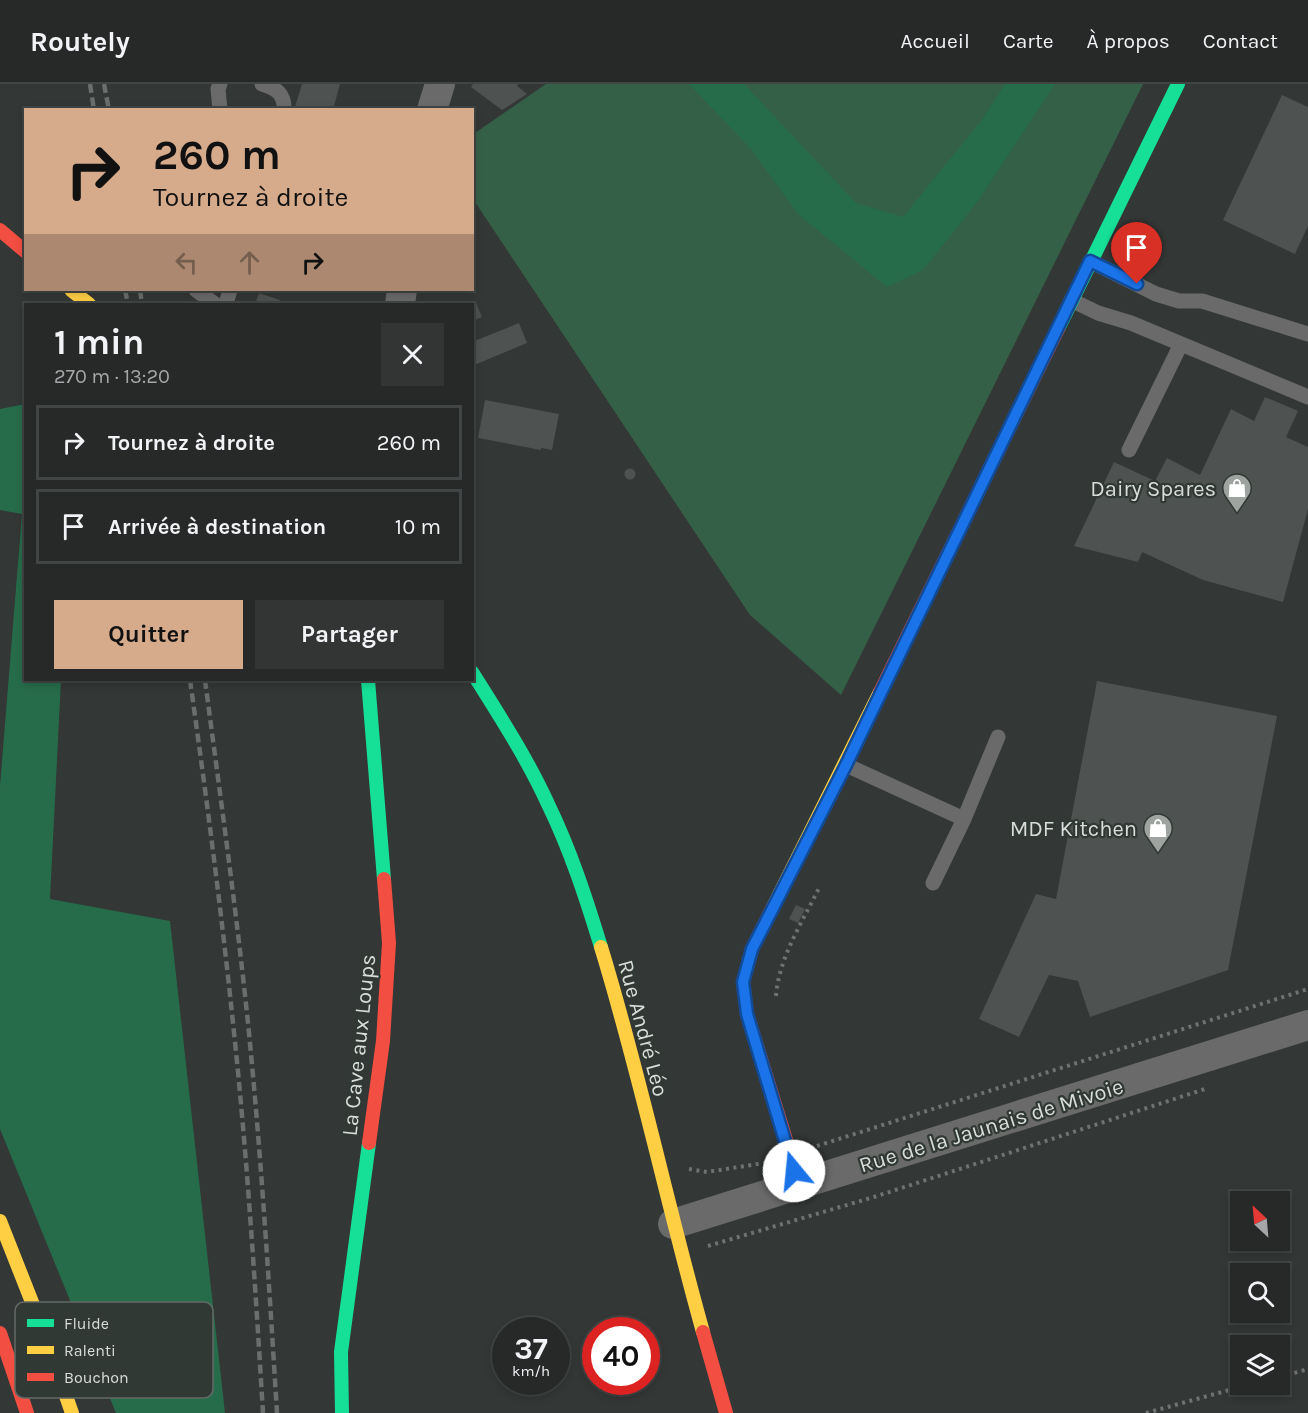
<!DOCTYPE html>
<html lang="fr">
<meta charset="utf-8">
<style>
:root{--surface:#262928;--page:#323534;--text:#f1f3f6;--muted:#a4a6a8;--line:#424545;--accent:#d6ab8b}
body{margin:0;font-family:Karla,sans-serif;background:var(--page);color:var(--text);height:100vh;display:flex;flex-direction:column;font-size:22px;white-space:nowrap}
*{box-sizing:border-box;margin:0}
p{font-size:20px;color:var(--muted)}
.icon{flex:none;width:33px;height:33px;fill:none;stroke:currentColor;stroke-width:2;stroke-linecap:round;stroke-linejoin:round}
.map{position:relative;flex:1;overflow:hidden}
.panel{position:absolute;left:24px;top:219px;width:450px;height:378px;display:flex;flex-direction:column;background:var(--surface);border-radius:0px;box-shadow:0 3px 9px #0003,0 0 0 2px var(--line)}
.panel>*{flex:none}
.guide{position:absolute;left:24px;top:24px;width:450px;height:183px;border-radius:0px;box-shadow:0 3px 9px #0003,0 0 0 2px var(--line);background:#d6ab8b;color:#111;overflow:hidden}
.needle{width:39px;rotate:334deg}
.tools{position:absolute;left:1230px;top:1107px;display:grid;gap:12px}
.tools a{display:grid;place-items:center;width:60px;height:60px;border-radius:0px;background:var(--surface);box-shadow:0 3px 9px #0003,0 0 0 2px var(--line);font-size:30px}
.speed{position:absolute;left:492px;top:1233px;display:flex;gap:12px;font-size:30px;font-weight:700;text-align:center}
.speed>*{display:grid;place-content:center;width:78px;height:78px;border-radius:50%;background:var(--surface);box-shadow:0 3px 9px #0003,0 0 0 2px var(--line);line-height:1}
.speed small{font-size:15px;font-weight:400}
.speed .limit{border:9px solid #d22;background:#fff;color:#111}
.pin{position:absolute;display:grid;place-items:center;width:51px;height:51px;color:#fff;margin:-62px -26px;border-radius:50% 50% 50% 0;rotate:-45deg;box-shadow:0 0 6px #0007}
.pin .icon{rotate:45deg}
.me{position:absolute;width:66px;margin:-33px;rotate:343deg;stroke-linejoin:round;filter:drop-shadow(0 0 4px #0008)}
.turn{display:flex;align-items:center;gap:21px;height:126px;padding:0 30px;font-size:27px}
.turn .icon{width:78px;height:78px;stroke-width:2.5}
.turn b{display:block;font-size:42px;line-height:51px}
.lanes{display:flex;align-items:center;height:57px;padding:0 30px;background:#0003;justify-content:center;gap:30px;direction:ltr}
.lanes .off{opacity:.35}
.round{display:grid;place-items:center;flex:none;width:63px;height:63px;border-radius:0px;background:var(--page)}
.overview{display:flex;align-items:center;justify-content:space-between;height:102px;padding:0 30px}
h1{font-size:36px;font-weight:700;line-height:45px}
.button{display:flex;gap:12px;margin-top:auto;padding:12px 30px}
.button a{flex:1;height:69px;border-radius:0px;background:var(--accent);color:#111;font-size:24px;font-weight:700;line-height:69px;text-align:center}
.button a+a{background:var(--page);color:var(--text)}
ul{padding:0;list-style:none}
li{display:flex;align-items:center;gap:18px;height:75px;margin:0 12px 9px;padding:0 18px;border:3px solid var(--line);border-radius:0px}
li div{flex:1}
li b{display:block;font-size:22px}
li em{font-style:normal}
header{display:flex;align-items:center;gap:36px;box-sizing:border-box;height:84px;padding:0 30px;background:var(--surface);border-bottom:2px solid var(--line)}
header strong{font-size:28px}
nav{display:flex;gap:33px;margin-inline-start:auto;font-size:21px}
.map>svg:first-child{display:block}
</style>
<header>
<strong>Routely</strong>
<nav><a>Accueil</a><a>Carte</a><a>À propos</a><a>Contact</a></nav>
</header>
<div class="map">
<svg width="1308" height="1329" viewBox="0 0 1308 1329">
<rect width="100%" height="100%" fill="#333735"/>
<path fill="#356048" d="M546 0H1143L841 611 750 531 473 115 472 51Z"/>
<path fill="#266c4b" d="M689 0H744L856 119 903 133 981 37 1005 0H1055L978 117 923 186 887 203 798 130 751 65Z
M25 320 26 596H61L50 815 170 837 225 1329H116L0 1045V702L22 430 0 426V325Z"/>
<path fill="#4e5250" d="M302 0H340L333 26H294Z
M473 0H518L517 2 527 10 502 26 471 3Z
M1282 11 1308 23V142L1295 170 1223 136Z
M259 209 280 216 278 220H255Z
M476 219 482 233 472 237V221Z
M519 239 527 259 472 282V258Z
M1265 313 1298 327 1286 353 1308 363V425L1283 518 1203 496 1142 468 1138 478 1074 462 1114 378 1155 397 1167 374 1200 391 1231 325 1254 337Z
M485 316 559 330 552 366 541 364V366L478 354Z
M624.5 390a5.5 5.5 0 1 1 11 0a5.5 5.5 0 1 1-11 0Z
M1097 597 1277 632 1228 886 1090 933 1078 897 1049 891 1019 953 979 935 1036 810 1056 815Z
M796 821 805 825 798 839 789 835Z"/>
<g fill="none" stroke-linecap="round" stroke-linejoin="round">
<path stroke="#6f7270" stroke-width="4" stroke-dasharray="3 4.5" stroke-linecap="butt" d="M776 912C779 873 803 837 820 802
M817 1062 1308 905
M689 1085 707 1088 764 1079
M708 1162 874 1113 1205 1005
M1280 1293 1308 1285
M1146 1329 1251 1300"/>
<path stroke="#696a69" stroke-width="15" d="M220 0 218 5 220 26
M262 0C276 4 285 10 284 26
M1090 177 1156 210 1179 217H1202L1308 250
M196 206 215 220
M1071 216 1098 229 1131 239 1308 313
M226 220 230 206
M1129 366 1181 260
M846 681 964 735
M933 799 964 735 998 653"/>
<path stroke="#696a69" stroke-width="30" d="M432 26 440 0
M400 220 402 206
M673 1140 1308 941"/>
<path stroke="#16e098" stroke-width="14" d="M1059 243 1178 0
M472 588C499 631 527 674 548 720 570 765 586 814 601 863
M368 596 384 795
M342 1329 341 1268 369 1059"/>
<path stroke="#ffcf43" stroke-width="14" d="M71 206 89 220
M773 823 880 608
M601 863C640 990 667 1120 703 1248
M0 1137 41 1241 72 1329"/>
<path stroke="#f24e42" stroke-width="14" d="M0 146 26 168
M880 608 1059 243
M773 823 752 865 743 898 747 930 800 1101
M369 1059 383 957 389 859 384 795
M703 1248 726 1329
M0 1249 27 1329"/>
<path stroke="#6a6e6c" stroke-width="4.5" stroke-dasharray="9 4.5" stroke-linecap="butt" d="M90 0 94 26
M104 0 109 26
M125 206 128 220
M140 206 142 220
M190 596C206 710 221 824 233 939 247 1069 255 1199 263 1329
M205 596C220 710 236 824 248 939 261 1069 269 1199 277 1329"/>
</g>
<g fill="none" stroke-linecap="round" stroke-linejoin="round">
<g stroke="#114b97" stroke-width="15">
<path id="route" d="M794 1087 747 930 743 898 752 865 846 681 1090 177 1137 200"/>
</g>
<use href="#route" stroke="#1a73e8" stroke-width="10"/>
</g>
<defs>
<g id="shop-pin" transform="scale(1.5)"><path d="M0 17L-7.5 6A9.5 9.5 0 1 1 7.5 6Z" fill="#9ea3a0" stroke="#313934"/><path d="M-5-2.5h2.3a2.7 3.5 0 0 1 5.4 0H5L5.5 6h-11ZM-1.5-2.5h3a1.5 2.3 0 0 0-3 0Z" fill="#fff"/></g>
</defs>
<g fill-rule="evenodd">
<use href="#shop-pin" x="1237" y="404"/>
<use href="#shop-pin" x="1158" y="744"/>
</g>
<g text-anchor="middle" stroke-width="4.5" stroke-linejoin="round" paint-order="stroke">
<g font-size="22" fill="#d8ddda" stroke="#313934" text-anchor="end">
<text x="1216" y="412">Dairy Spares</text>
<text x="1137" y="752">MDF Kitchen</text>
</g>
<g font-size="22" fill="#d8ddda" stroke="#313934">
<text transform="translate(644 944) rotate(75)" y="8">Rue André Léo</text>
<text transform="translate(358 961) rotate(-84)" y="8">La Cave aux Loups</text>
<text transform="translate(991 1041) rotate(-17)" y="8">Rue de la Jaunais de Mivoie</text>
</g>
</g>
<rect x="15" y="1218" width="198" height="96" rx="9" fill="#313934" stroke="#636a66" stroke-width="1.5"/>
<rect x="27" y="1235" width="27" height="8" fill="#16e098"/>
<rect x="27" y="1262" width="27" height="8" fill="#ffcf43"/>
<rect x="27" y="1289" width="27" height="8" fill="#f24e42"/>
<g font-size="16" fill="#d8ddda">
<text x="64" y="1245">Fluide</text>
<text x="64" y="1272">Ralenti</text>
<text x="64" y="1299">Bouchon</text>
</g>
</svg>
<div class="tools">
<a><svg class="needle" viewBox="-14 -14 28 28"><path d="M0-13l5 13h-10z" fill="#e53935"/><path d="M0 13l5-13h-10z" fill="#a4a6a8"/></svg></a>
<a><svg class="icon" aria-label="search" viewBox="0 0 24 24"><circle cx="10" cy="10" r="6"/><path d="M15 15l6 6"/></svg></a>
<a><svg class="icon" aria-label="layers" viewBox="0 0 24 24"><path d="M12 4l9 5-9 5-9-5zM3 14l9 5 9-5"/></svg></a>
</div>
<div class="speed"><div>37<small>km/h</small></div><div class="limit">40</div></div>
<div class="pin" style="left:1137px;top:200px;background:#d93025"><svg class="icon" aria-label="arrive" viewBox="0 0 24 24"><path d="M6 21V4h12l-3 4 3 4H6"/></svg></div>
<svg class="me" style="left:794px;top:1087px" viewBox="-20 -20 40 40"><circle r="19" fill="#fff"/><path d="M0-13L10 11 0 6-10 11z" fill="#1a73e8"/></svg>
<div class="guide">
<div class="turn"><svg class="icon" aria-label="right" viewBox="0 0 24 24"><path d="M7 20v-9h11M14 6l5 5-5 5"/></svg><div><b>260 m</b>Tournez à droite</div></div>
<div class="lanes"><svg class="icon off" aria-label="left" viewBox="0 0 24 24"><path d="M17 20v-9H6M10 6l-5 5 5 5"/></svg><svg class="icon off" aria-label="ahead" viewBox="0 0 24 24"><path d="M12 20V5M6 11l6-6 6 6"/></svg><svg class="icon" aria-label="right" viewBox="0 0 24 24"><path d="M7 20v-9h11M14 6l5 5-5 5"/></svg></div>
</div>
<section class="panel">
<div class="overview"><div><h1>1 min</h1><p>270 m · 13:20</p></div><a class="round"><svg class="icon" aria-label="close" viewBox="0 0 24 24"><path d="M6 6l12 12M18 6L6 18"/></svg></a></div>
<ul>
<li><svg class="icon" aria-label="right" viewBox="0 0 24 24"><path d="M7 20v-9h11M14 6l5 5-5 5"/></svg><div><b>Tournez à droite</b></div><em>260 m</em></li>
<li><svg class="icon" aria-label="arrive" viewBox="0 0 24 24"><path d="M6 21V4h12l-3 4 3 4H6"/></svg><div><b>Arrivée à destination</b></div><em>10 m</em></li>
</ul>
<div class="button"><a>Quitter</a><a>Partager</a></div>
</section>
</div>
